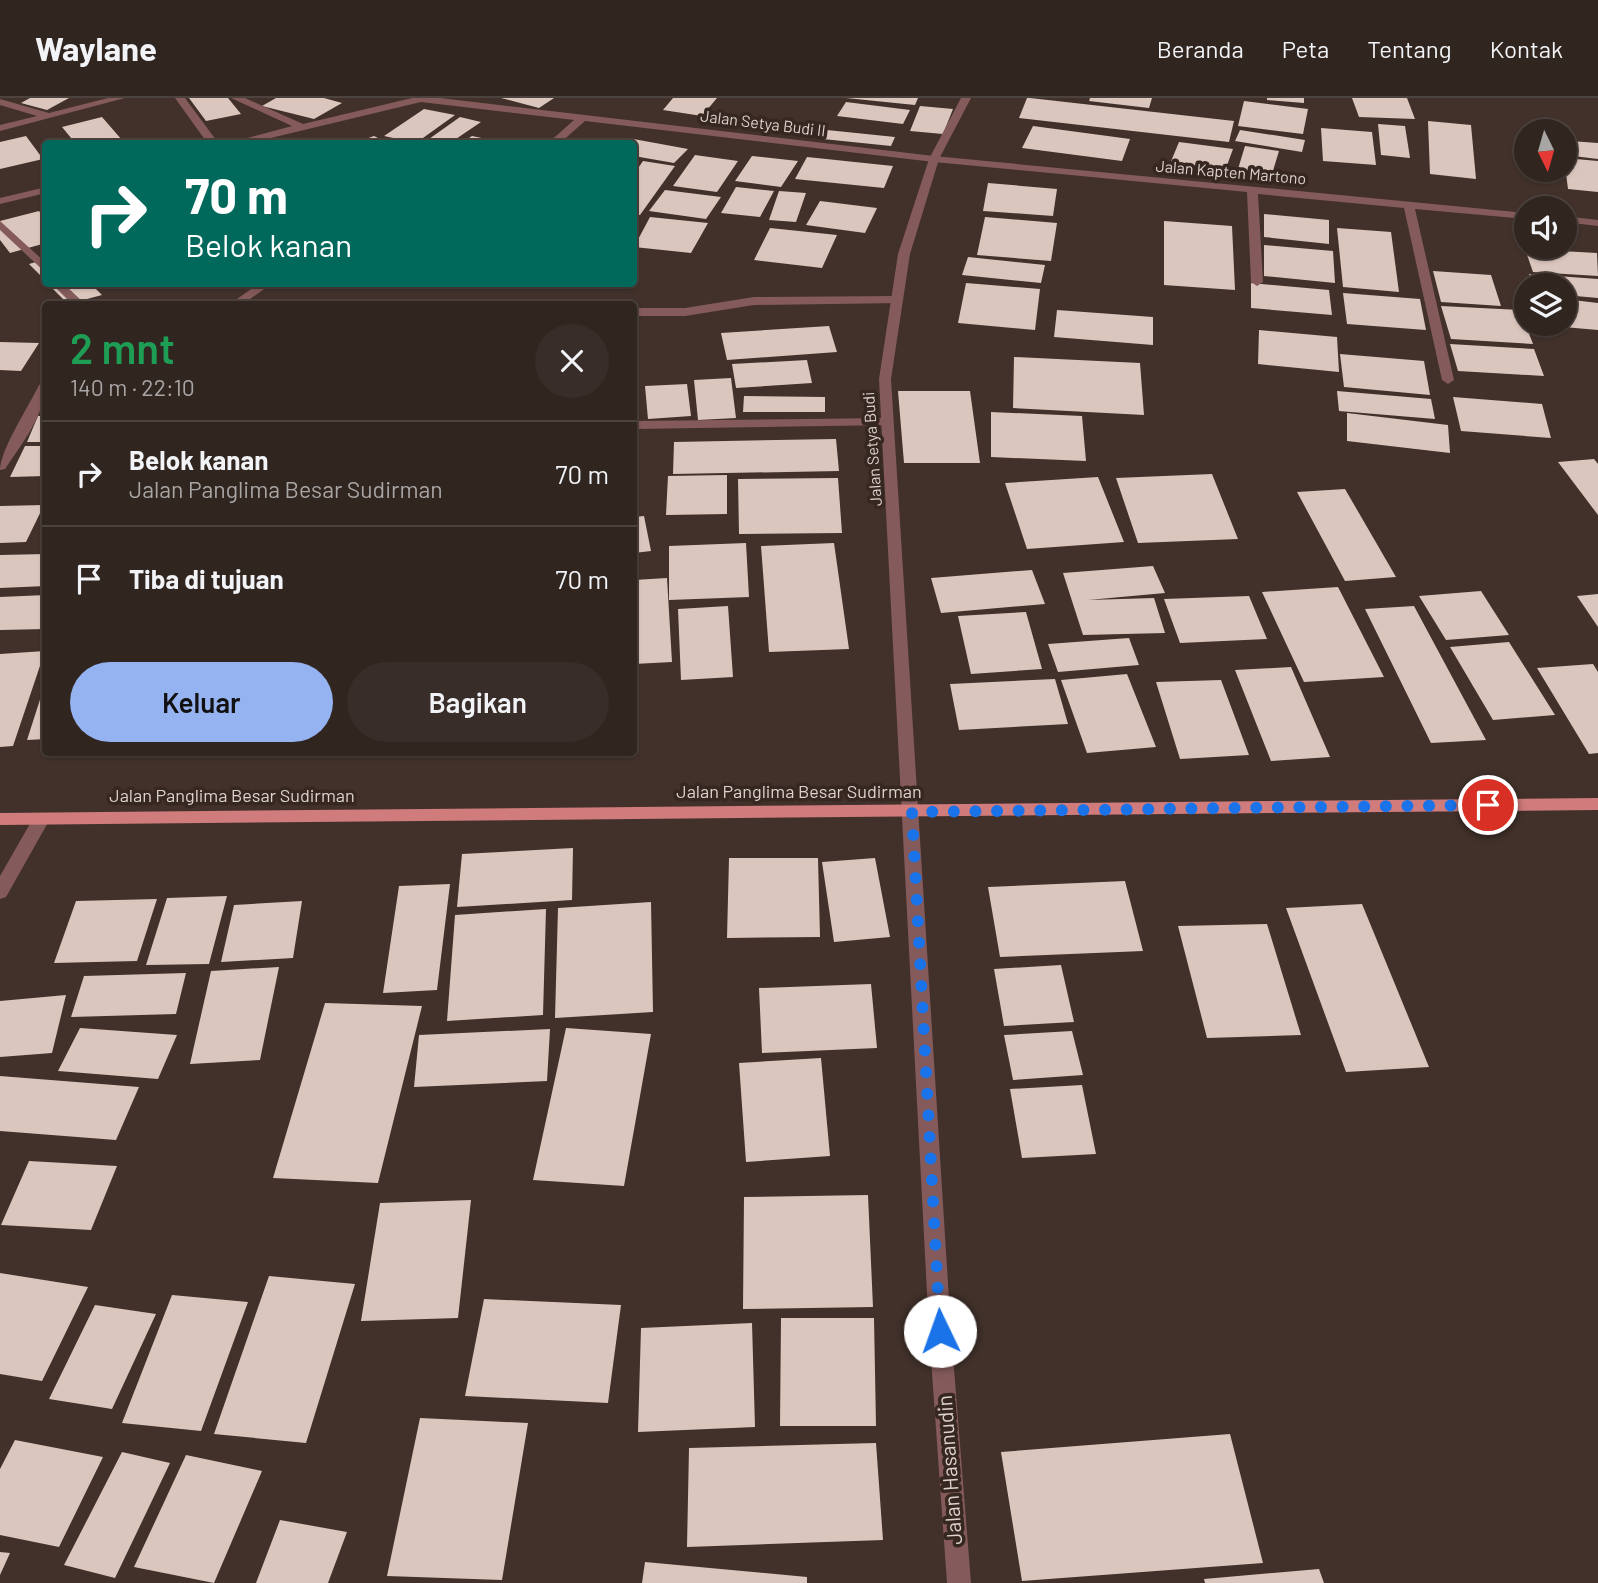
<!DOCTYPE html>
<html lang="id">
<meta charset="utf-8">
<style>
:root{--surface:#312520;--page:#392d29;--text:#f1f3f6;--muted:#a8a5a5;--line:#4c423e;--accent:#95b2f1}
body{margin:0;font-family:Barlow,sans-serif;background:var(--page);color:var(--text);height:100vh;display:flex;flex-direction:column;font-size:26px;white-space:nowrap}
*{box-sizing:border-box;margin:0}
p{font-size:23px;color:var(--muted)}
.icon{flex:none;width:38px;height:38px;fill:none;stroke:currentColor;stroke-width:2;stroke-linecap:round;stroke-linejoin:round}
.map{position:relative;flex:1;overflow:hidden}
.sheet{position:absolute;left:42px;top:203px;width:595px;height:455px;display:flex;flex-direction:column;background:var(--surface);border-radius:7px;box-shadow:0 2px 5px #0004,0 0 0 2px var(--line)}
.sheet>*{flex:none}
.hud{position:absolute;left:42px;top:42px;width:595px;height:147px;border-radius:7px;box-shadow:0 2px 5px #0004,0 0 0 2px var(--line);background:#00695c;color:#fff;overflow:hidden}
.needle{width:46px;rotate:175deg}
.buttons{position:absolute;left:1514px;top:21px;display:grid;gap:14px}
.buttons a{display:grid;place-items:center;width:63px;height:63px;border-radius:50%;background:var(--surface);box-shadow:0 2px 5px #0004,0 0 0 2px var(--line);font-size:35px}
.pin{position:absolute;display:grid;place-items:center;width:60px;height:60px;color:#fff;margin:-30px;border:4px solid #fff;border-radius:50%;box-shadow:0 2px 7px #0007}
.me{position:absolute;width:77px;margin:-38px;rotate:357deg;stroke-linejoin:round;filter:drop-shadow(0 0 5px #0008)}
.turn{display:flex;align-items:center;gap:24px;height:147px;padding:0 28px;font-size:32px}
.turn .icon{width:91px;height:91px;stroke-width:2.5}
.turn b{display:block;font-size:49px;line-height:60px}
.round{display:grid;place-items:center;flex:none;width:74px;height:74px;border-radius:37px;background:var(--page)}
.headline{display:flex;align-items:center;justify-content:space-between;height:119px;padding:0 28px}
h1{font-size:42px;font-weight:600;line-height:52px;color:#1e9e55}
.action{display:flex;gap:14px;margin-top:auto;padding:14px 28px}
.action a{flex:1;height:80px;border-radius:42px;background:var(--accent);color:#111;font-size:28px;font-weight:600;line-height:80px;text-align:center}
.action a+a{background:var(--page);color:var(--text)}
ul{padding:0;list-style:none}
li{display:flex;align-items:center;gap:21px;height:105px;padding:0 28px;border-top:2px solid var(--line)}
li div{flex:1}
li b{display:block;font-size:26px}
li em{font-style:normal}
header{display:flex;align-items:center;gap:42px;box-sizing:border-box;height:98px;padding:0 35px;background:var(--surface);border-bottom:2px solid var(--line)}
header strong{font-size:33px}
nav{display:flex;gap:38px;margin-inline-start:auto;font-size:24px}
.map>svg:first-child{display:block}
</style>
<header>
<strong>Waylane</strong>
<nav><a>Beranda</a><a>Peta</a><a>Tentang</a><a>Kontak</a></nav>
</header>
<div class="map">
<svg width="1598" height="1485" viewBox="0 0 1598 1485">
<rect width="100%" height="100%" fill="#41312a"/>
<path fill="#dbc6bd" d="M30 0H69L47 12 21 5Z
M189 0H228L241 16 206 23Z
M276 0H324L342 5 314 21 262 8Z
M501 0H554L539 10Z
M673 0H717L702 18 663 12Z
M846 0H918L915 7Z
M1027 0H1030L1234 23 1229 44 1019 20Z
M1090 0H1152L1149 10 1089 3Z
M1267 0H1304V5L1267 2Z
M1352 0H1407L1415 21 1359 19Z
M1244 3 1308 11 1303 36 1238 28Z
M846 4 910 12 903 26 837 18Z
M920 8 953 11 943 36 910 33Z
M424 11 455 17 416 45 384 38Z
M102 19 122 42 76 46 62 29Z
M460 19 481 24 450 45 429 41Z
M1428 23 1471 27 1476 81 1430 76Z
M1378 26 1405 28 1410 60 1381 57Z
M1033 28 1130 41 1122 63 1022 50Z
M1321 30 1372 34 1376 67 1323 63Z
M827 32 895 39 891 48 823 41Z
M1240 32 1305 42 1302 54 1235 43Z
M26 38 43 61 0 71V44Z
M374 38 390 46H355V45Z
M472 38 501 44V46H460Z
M628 40 688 51 674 65 634 58V46H622Z
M1570 43 1598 45V61L1573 58Z
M1179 44 1233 51 1222 81 1167 73Z
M1245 48 1279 53 1272 76 1238 71Z
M695 57 738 63 717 94 673 88Z
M752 58 798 63 781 89 735 83Z
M807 59 893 68 884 90 795 81Z
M1564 60 1598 63V94L1568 91Z
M643 63 675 68 640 117H634V76Z
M988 85 1057 91 1053 118 983 113Z
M736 89 774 93 760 119 721 115Z
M665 92 721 99 706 121 649 113Z
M779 93 806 95 796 124 769 122Z
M820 103 877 110 865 135 806 127Z
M39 113 46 122V145L10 155 0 142V123Z
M1264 116 1329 122V146L1264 139Z
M650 119 708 125 691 155 634 149Z
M985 119 1057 125 1051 163 977 157Z
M1164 123 1232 128 1235 192 1164 187Z
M770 130 837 137 822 170 754 162Z
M1337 130 1391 134 1399 194 1343 189Z
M1264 147 1333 153 1335 185 1264 178Z
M1525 151 1597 155 1598 178 1533 174Z
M968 159 1045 167 1041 185 962 177Z
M46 161V183L29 166Z
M1433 173 1491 177 1501 208 1441 204Z
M1529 176 1598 181V200L1564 197V187H1532Z
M966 185 1040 191 1035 232 958 225Z
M1251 185 1329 192 1332 217 1251 210Z
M48 186H91L102 197 68 206Z
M1343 195 1420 201 1426 232 1347 226Z
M1564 201 1598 205V232L1552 228 1564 226Z
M1441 208 1520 212 1533 246 1451 241Z
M1057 212 1153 219V247L1054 239Z
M829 228 837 254 727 262 721 235Z
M1259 232 1337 239 1339 274 1258 266Z
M0 244 39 245 21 273 0 272Z
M1450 246 1534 251 1544 278 1458 273Z
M1340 256 1424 263 1430 297 1344 289Z
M1014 259 1140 265 1144 317 1013 310Z
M807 262 812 285 736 290 732 266Z
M731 280 736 320 698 322 694 282Z
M687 286 691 318 648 321 645 288Z
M898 293H970L980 365H904Z
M1337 293 1431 301 1435 321 1339 313Z
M744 298 825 299V314H743Z
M1453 299 1542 306 1551 340 1461 333Z
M991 314 1082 318 1086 363 991 359Z
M1347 315 1448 327 1450 355 1347 343Z
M38 318H46V344H27Z
M836 341 839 373 673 376 674 344Z
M25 348H46V378L10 379Z
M1594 361 1598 366V417L1558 364Z
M1212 376 1238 441 1138 445 1116 380Z
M727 377V416L666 417 668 378Z
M1098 379 1124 444 1027 451 1005 385Z
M838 380 842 435 739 436 738 381Z
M1345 391 1396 479 1345 483 1297 394Z
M44 407 26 444 0 445V408Z
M644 418 651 453 634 455V419Z
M746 445 749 499 669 502V448Z
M834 445 849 551 769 554 761 448Z
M46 456V488L0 490V457Z
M1153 468 1165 495 1088 502 1154 500 1165 535 1083 537 1063 475Z
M1032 472 1045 506 941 515 931 480Z
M667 480 672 564 634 566V482Z
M1338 489 1384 579 1304 584 1262 494Z
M1481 493 1509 537 1446 542 1419 498Z
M1598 496V529L1577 498Z
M46 497V531L0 532V499Z
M1249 498 1267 541 1180 545 1164 501Z
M728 508 733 579 681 582 678 511Z
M1414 508 1486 642 1431 645 1365 511Z
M1026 514 1042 571 971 576 958 518Z
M1129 540 1139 567 1058 574 1048 546Z
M1509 544 1555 617 1493 622 1450 549Z
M45 553 13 648 0 649V556Z
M1593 566 1598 574V655L1589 656 1537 570Z
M1291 569 1330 659 1271 663 1235 572Z
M1127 576 1156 649 1087 655 1061 582Z
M1055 581 1068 626 959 632 950 586Z
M1221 582 1249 657 1180 661 1156 584Z
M45 586 46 641 27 642Z
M573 750 572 802 457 809 462 756Z
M729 760H818L820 839 727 840Z
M875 760 890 839 834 844 822 764Z
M1125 783 1143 853 1000 859 988 789Z
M450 786 437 892 383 895 399 788Z
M227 798 209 866 146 867 167 800Z
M157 801 137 863 54 865 76 803Z
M302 803 293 860 221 864 234 807Z
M651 804 653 914 555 920 558 810Z
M1362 806 1429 969 1346 974 1286 810Z
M546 811 543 917 447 923 455 817Z
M1267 826 1301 937 1207 940 1178 828Z
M1061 867 1074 924 1004 928 994 871Z
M279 869 260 962 190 966 211 873Z
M186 875 176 916 71 919 84 878Z
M871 886 877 950 762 955 759 890Z
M66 897 52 955 0 959V903Z
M325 905 422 908 378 1085 273 1080Z
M80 930 177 937 158 981 58 973Z
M566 930 651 936 624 1088 533 1082Z
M550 931 547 983 414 989 419 937Z
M1072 933 1083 977 1013 982 1004 937Z
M821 960 830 1058 746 1064 739 965Z
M0 978 139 989 116 1042 0 1033Z
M1082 987 1096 1056 1022 1060 1010 991Z
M29 1063 117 1068 91 1132 1 1127Z
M868 1097 873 1209 743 1211 744 1099Z
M471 1102 458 1220 361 1223 380 1105Z
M0 1175 88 1189 42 1283 0 1276Z
M269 1178 355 1186 306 1345 214 1336Z
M172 1197 248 1204 201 1333 122 1325Z
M484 1201 621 1207 608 1305 465 1298Z
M95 1207 156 1216 112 1311 49 1301Z
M781 1220H874L876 1328H780Z
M752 1225 755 1329 638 1334 641 1230Z
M420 1320 528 1325 502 1482 387 1478Z
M1230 1336 1263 1465 1022 1483 1001 1354Z
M15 1342 103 1359 59 1449 0 1437V1371Z
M876 1345 883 1442 687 1449 689 1350Z
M122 1354 170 1365 115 1480 64 1467Z
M186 1357 262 1373 214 1485 134 1469Z
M280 1422 347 1434 328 1485H256Z
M0 1454 10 1455 0 1477Z
M645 1464 807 1479V1485H642Z
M1319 1471 1324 1485H1205L1204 1481Z"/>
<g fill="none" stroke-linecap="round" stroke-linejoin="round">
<path fill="#845a5a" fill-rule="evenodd" d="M108 0H125L0 33V27L37 18 0 7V1L49 15Z
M175 0H185L219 46H208Z
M231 0H245L303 26 412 0H440L934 58 1526 115V121L1415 111 1454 282 1448 286 1442 282 1404 110 1258 96 1263 184 1257 188 1251 184 1247 94 934 64 585 23 559 46H547L574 22 421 4 246 46H225L292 28Z
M46 89V95L0 106V100Z
M1564 118 1598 122V128L1564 124Z
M0 123 46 165V175L0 132Z
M52 186H64L85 206H72Z
M258 186H271L243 206H230Z
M897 198 901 199V205L754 207 685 218H634V210H685L754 199Z
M46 283C46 316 23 344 5 371L0 372C0 352 29 308 39 287Z
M888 320 893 321V327L634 331V323Z
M41 715 50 721 6 799 0 801V778L35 717Z"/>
<path fill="#845a5a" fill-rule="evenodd" d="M961 0H971L939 61 910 156 891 281 951 1233 971 1485H947L929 1233 879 281 898 156 929 61Z"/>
<path fill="#d07b7c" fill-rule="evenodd" d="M1598 700V712L0 727V715Z"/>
</g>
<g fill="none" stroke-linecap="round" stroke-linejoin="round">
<path stroke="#1a73e8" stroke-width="12" stroke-dasharray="0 21.6" d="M940 1233 912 714 1488 707"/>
</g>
<g text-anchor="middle" stroke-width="7" stroke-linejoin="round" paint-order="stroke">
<g font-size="16" fill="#ddd2ce" stroke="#362720">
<text transform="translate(763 25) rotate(7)" y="6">Jalan Setya Budi II</text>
<text transform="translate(1231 74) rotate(5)" y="6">Jalan Kapten Martono</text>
<text transform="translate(872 351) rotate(-94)" y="6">Jalan Setya Budi</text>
</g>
<g font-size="18" fill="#ddd2ce" stroke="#362720">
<text x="799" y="700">Jalan Panglima Besar Sudirman</text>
<text x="232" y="704">Jalan Panglima Besar Sudirman</text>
</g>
<g font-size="21" fill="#ddd2ce" stroke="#362720">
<text transform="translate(950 1372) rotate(-94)" y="7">Jalan Hasanudin</text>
</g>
</g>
</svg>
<div class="buttons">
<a><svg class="needle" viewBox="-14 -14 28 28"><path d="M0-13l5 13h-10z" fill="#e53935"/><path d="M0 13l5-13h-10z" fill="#a8a5a5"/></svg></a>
<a><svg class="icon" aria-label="sound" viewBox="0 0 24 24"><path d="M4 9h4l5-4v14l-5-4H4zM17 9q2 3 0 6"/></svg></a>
<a><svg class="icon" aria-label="layers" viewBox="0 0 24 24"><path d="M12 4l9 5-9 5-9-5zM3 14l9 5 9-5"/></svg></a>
</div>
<div class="pin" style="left:1488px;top:707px;background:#d93025"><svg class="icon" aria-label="arrive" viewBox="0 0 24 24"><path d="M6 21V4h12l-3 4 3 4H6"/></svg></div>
<svg class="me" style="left:940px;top:1233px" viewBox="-20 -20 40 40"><circle r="19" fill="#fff"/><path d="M0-13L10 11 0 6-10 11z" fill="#1a73e8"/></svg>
<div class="hud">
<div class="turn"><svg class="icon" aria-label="right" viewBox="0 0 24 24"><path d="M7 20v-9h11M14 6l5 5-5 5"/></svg><div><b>70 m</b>Belok kanan</div></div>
</div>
<section class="sheet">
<div class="headline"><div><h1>2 mnt</h1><p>140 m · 22:10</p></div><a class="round"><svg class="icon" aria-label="close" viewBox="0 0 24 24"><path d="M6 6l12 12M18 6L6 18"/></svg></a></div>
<ul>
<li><svg class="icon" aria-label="right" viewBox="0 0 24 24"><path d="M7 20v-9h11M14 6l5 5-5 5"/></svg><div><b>Belok kanan</b><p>Jalan Panglima Besar Sudirman</p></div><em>70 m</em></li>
<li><svg class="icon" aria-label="arrive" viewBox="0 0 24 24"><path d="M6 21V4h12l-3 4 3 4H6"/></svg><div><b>Tiba di tujuan</b></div><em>70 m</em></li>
</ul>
<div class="action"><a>Keluar</a><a>Bagikan</a></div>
</section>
</div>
